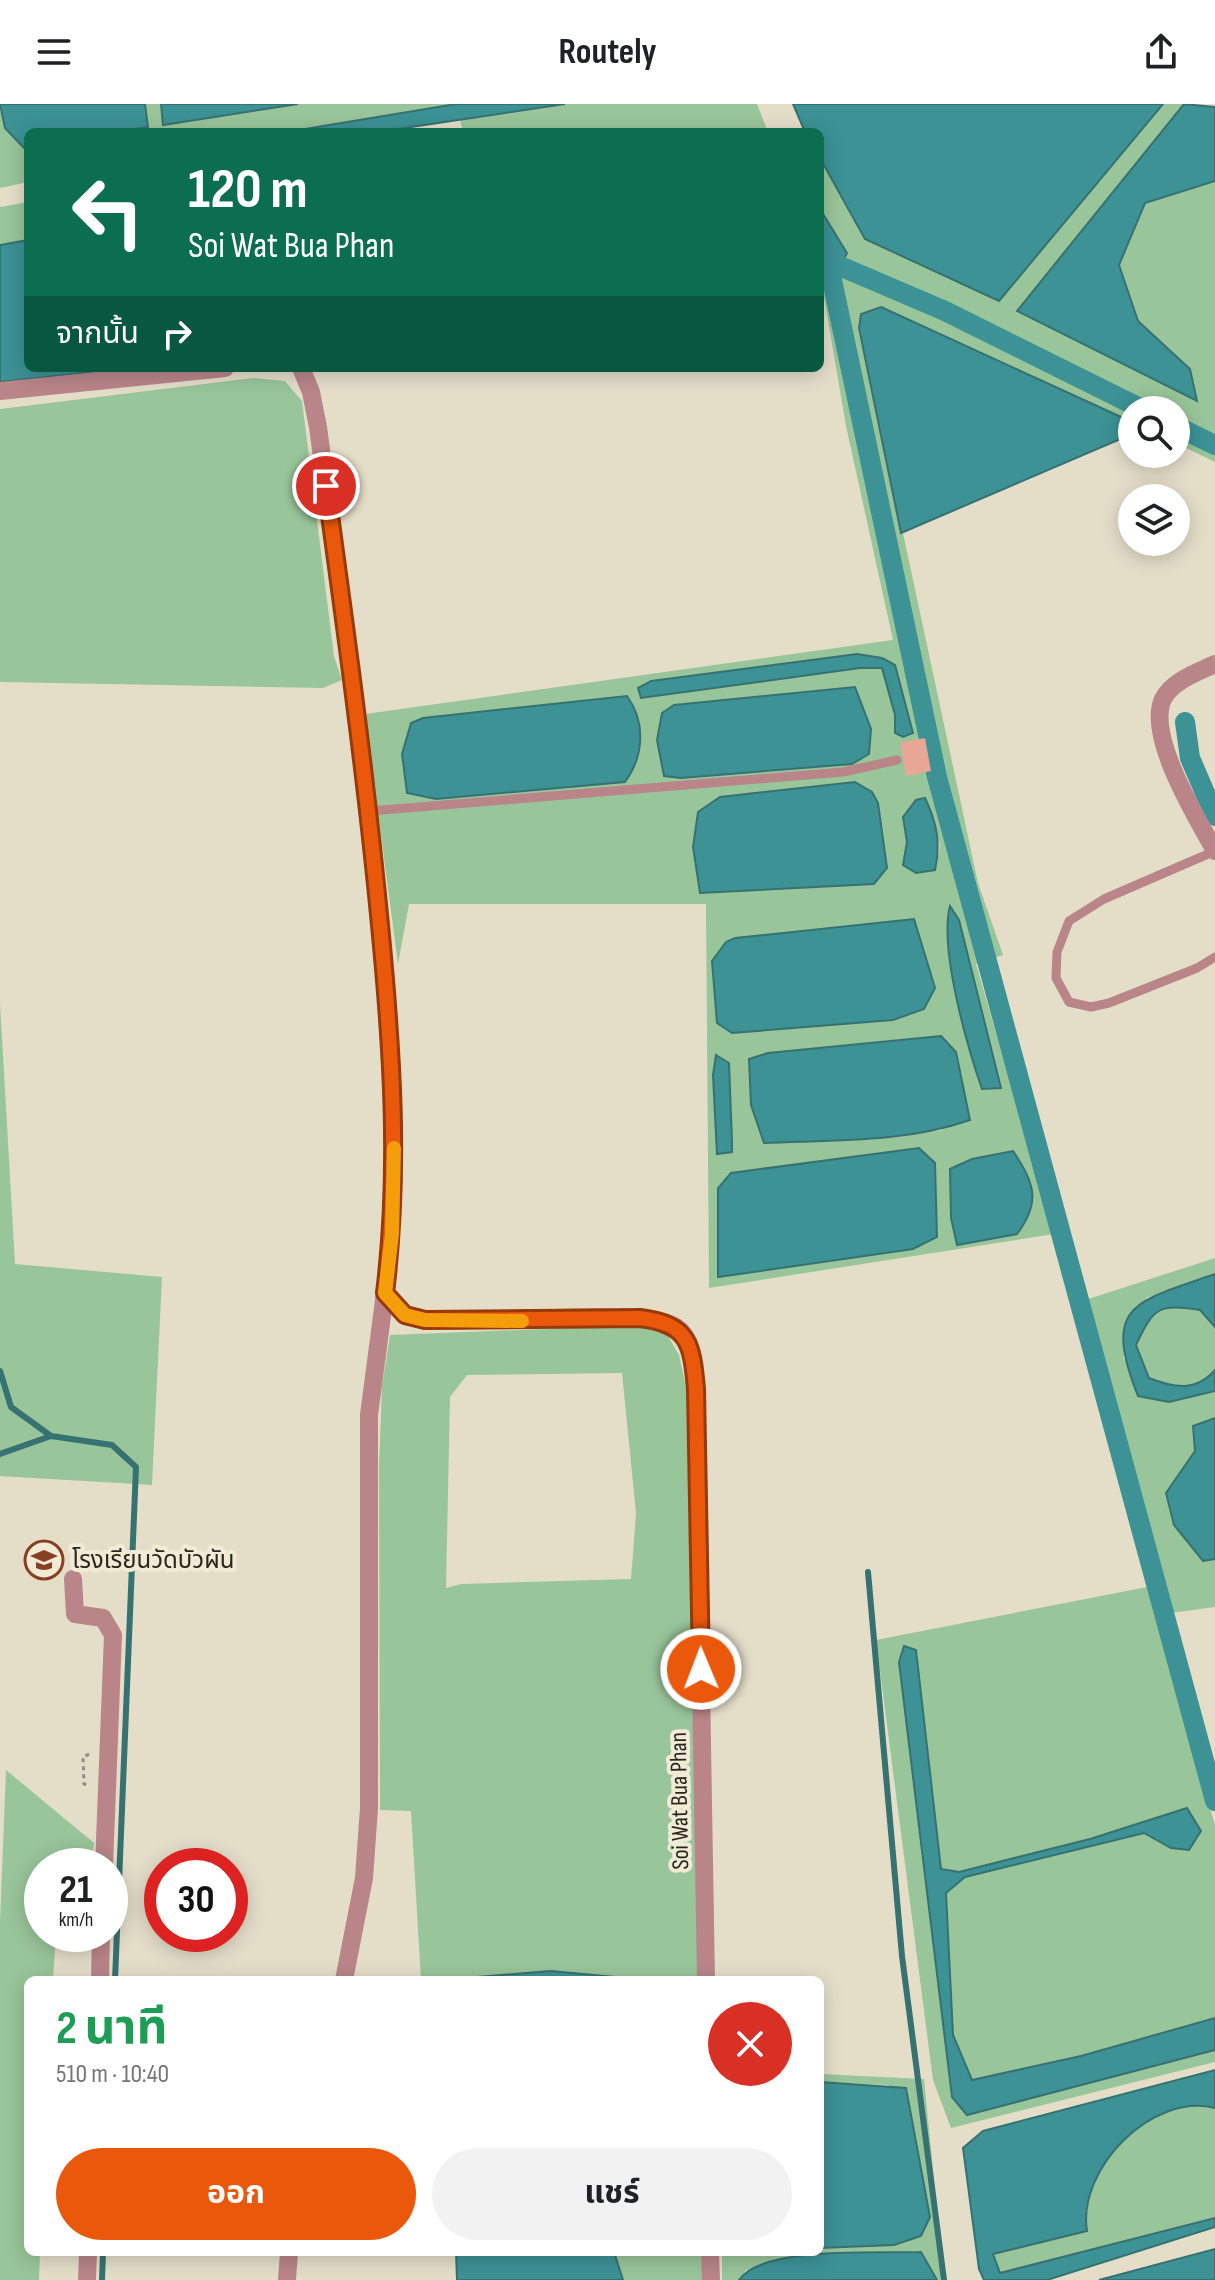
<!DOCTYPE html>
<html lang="th">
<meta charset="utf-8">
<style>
:root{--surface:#fff;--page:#f2f2f2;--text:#202124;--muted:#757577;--accent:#ea580c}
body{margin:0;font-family:"Sofia Sans Condensed","Noto Sans Thai",sans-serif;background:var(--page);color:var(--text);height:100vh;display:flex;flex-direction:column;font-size:30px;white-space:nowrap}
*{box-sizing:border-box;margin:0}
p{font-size:26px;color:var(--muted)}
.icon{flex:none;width:44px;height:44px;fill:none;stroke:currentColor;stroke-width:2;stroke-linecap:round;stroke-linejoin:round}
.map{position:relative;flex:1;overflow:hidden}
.drawer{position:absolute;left:24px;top:1872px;width:800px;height:280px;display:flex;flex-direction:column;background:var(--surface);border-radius:12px;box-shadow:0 4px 20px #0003}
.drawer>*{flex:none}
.banner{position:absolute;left:24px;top:24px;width:800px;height:244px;border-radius:12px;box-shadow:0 4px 20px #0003;background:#0b6e4f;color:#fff;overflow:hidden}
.fabs{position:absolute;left:1118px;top:292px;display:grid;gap:16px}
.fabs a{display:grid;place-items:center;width:72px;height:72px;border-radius:50%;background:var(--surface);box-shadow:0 4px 20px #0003;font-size:40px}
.speed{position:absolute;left:24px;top:1744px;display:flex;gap:16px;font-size:40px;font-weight:700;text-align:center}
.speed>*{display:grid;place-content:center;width:104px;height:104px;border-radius:50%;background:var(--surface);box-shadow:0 4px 20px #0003;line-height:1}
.speed small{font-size:20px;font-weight:400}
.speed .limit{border:12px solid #d22;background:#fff;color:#111}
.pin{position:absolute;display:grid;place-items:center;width:68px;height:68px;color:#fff;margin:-34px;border:4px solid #fff;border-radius:50%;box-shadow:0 2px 8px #0007}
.me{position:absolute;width:88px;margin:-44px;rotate:359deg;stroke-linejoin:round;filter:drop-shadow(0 0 6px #0008)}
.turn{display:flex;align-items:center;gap:28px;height:168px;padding:0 32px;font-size:36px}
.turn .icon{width:104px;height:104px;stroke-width:2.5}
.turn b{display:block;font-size:56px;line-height:68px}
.then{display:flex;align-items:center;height:76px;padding:0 32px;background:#0003;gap:16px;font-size:30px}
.round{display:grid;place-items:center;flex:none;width:84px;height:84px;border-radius:42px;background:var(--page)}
.headline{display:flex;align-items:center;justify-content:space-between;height:136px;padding:0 32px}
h1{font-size:48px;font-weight:700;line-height:60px;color:#1e9e55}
.primary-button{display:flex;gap:16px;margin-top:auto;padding:16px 32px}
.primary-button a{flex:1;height:92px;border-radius:48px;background:var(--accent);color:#fff;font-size:32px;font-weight:700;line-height:92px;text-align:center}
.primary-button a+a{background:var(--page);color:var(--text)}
header{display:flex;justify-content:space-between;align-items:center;height:104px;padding:0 32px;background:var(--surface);font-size:36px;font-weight:700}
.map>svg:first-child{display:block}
</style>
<header><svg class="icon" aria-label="menu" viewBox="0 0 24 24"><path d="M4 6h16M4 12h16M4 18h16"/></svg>Routely<svg class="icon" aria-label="share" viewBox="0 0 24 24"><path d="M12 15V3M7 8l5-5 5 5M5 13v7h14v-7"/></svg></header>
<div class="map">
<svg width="1215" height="2176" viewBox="0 0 1215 2176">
<rect width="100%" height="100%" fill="#e4dec9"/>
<path fill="#99c59a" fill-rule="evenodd" d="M145 0H161L164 21 298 0H456L287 28H115L148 23Z
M565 0H757L768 28H463L460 15Z
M1163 0H1184L1018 207 1190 265 1138 217 1119 161 1145 99 1215 77V358L1176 339V306H1132V318L881 203 861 210 859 224 978 779 1003 851 976 860 1054 1130 709 1184 706 800H409L398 860 365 610 893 536 846 322 824 193V167H838L847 149 820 105V54L865 135 999 197ZM857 550 882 554 895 561 913 628 895 629V612L882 564H860ZM768 689 878 699 887 764 720 693ZM934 713 940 742 935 766 903 761 907 738ZM941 932 942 1026 881 1035 764 1039 749 955 768 949ZM919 1044 718 1084 731 1069Z
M0 5 5 24 24 44H28V78L0 84Z
M28 98V136L0 141V103Z
M253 274 285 277 302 297 334 552 342 576 323 584 0 578V305Z
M0 899 15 1160 162 1173 152 1381 0 1372Z
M1215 1154V1170L1146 1194 1123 1254 1169 1298 1215 1287V1314L1193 1322 1195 1347 1166 1389 1203 1457 1215 1455V1503L1156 1511 1215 1721V1914L1081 1952 972 1977 953 1931 946 1789 964 1773 1144 1729 1171 1743 1187 1704 1090 1735 959 1768 941 1765 916 1546 899 1558 952 1993 967 2011 1215 1946V1958L951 2024 933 1976 876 1536 1147 1483 1073 1200Z
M1167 1202 1200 1206 1215 1223V1266C1196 1288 1174 1284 1149 1274L1136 1241 1150 1211Z
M623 1222 664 1225 679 1251 687 1288 698 1876H636L551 1867 477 1873 474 1876H421L411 1707 380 1706 379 1363 382 1282 390 1231ZM622 1269 636 1409 631 1475 461 1480 446 1484 450 1293 467 1271Z
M6 1666 94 1739 92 1762H42V1830H56L53 1876H28V2148H40L39 2176H0V1819Z
M820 1970 924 1975 944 2176 746 2166 739 2176H722V2148H820V2144L894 2141 889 1981 820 1978Z
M1202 2001 1215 2004V2114L999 2169 993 2149 1087 2127C1080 2079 1122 2026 1164 2007 1175 2002 1190 2002 1202 2001Z
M614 2148H705V2176H623Z"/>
<path fill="#3c9295" stroke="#367271" stroke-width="2" d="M0 0H145L148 23 115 28H28V44H24L5 24Z
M161 0H298L163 21Z
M456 0H565L378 28H287Z
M793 0H1163L999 197 865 135 820 54V28H805Z
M1184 0 1215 3V77L1145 99 1119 161 1138 217 1190 265 1197 297 1017 207Z
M820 105 847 149 838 167H824L820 157Z
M28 136V264H128L0 278V141Z
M881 203 1132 318V330L901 429 859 224 861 210Z
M857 550 882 554 895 561 913 629 903 633 895 629V611L882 564H860L641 594 638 584 651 577Z
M855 583 871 625 869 650 852 660 681 674 664 672 657 636 662 609 674 601Z
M627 592C646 618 644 652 625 678L436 695 407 689 402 650 411 619 423 614Z
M855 678 872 688 878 699 887 764 874 780 700 789 693 743 698 708 720 693Z
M925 694C937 719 941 739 935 766L916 769 903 761 907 738 903 713 916 696Z
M950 802 959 816 1001 984 982 985C967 942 939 844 950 802Z
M914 815 935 884 924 905 893 916 732 929 717 919 712 857 726 838 735 834Z
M941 932 956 948 970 1016C904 1039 833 1036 764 1039L751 1001 749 955 768 949Z
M716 951 729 959 732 1037V1048L717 1050 713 971Z
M919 1044 935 1059 937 1133 913 1145 718 1173V1084L731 1069Z
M1013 1047C1035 1079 1041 1098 1017 1130L957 1141 951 1114 950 1065 972 1055Z
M1215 1170V1223L1200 1206C1158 1200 1154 1203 1136 1241L1149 1274C1174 1284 1196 1288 1215 1266V1287L1169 1298 1138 1292C1101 1199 1136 1198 1215 1170Z
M1215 1314V1455L1203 1457 1174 1421 1166 1389 1195 1347 1193 1322Z
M904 1542 916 1546 941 1765 959 1768 1090 1735 1187 1704 1201 1727 1189 1746 1171 1744 1144 1729 965 1773 946 1789 953 1931 972 1976 1081 1952 1215 1914V1946L967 2011 952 1993 899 1558Z
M551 1867 636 1875V1876H474L477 1873Z
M1215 1966V2004C1152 1988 1077 2065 1087 2127L993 2150 1000 2169 1215 2114V2123L1047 2176H984L979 2165 963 2044 983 2027Z
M820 1978 906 1984 930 2113 921 2132 894 2141 820 2144Z
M1215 2145V2176H1099Z
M456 2148H614L623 2176H457Z
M921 2148 937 2176H739C764 2141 878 2150 921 2148Z"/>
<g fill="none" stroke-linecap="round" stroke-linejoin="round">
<path stroke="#367271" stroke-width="6" d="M0 1267 11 1303 51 1332
M0 1350 51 1332 112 1341 136 1363 115 1876
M868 1468 902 1852 944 2176
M102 2176 103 2148"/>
<path stroke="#3c9295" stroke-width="20" d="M820 135 828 157 945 207 1144 306
M828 157 937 673 1215 1697
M1176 322 1215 341
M1185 618 1190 654 1215 712"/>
</g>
<path fill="#e8a697" d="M925 634 931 667 906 672 900 639Z"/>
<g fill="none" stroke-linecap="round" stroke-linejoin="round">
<path stroke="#928e7f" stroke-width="3" stroke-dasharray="4 4" stroke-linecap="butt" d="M89 1650 83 1653 84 1680 89 1682"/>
<path stroke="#b98589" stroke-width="9" d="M370 707 843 668 897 656
M1215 747 1104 795 1069 817 1057 848 1056 874 1069 898 1091 903 1109 899 1197 864 1215 853"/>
<path stroke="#b98589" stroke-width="18" d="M301 264 311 288 318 323C340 489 365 654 380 821 391 945 400 1066 385 1189L405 1211 425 1216C472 1220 648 1204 676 1223 695 1236 694 1264 696 1285L706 1876
M0 287 225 264
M1215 560C1198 568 1172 577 1163 595 1146 632 1197 714 1215 747
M73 1475 75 1510 103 1514 113 1531 104 1762
M100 1876 101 1830
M344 1876 364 1774 369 1704V1311L385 1189
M710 2148 711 2176
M87 2176 88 2148
M287 2176 289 2148"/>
</g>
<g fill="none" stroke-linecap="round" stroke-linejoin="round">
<g stroke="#983908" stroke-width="20">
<path id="route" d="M326 382C346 528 366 674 380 821 392 944 400 1066 385 1189L405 1211 425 1216 640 1214C689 1220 692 1240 696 1285L701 1565"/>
</g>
<use href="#route" stroke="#ea580c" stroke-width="14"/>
<path stroke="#f59e0b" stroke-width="14" d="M394 1044 392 1130 385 1189 405 1211 425 1216 522 1217"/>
</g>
<defs>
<g id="school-ring" transform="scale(2)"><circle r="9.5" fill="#f1ebd6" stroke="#894022" stroke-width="1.5"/><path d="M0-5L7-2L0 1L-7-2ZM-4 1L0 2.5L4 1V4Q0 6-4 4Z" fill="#894022"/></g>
</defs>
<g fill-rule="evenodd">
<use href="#school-ring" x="44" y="1456"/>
</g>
<g text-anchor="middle" stroke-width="8" stroke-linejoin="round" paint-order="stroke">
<g font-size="24" fill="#28261e" stroke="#f1ebd6" text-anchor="start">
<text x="72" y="1464">โรงเรียนวัดบัวผัน</text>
</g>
<g font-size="24" fill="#28261e" stroke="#f1ebd6">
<text transform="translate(679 1697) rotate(-91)" y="8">Soi Wat Bua Phan</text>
</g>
</g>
</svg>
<div class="fabs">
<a><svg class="icon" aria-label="search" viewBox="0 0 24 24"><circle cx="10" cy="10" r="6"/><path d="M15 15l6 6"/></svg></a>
<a><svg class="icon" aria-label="layers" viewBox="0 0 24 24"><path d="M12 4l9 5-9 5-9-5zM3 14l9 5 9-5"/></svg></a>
</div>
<div class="speed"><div>21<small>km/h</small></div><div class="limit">30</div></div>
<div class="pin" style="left:326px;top:382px;background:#d93025"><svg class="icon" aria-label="arrive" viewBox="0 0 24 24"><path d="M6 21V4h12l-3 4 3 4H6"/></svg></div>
<svg class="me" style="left:701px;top:1565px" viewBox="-20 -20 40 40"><circle r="17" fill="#ea580c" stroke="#fff" stroke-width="3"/><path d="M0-11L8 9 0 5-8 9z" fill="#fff"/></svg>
<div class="banner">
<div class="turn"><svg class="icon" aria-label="left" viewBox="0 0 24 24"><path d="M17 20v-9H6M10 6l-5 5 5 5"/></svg><div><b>120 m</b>Soi Wat Bua Phan</div></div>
<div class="then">จากนั้น<svg class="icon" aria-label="right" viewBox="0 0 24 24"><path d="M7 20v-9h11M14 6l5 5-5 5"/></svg></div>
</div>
<section class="drawer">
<div class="headline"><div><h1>2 นาที</h1><p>510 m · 10:40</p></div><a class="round" style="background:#d93025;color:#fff"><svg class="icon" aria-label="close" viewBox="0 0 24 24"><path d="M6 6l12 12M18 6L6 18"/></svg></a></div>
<div class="primary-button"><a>ออก</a><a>แชร์</a></div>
</section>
</div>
